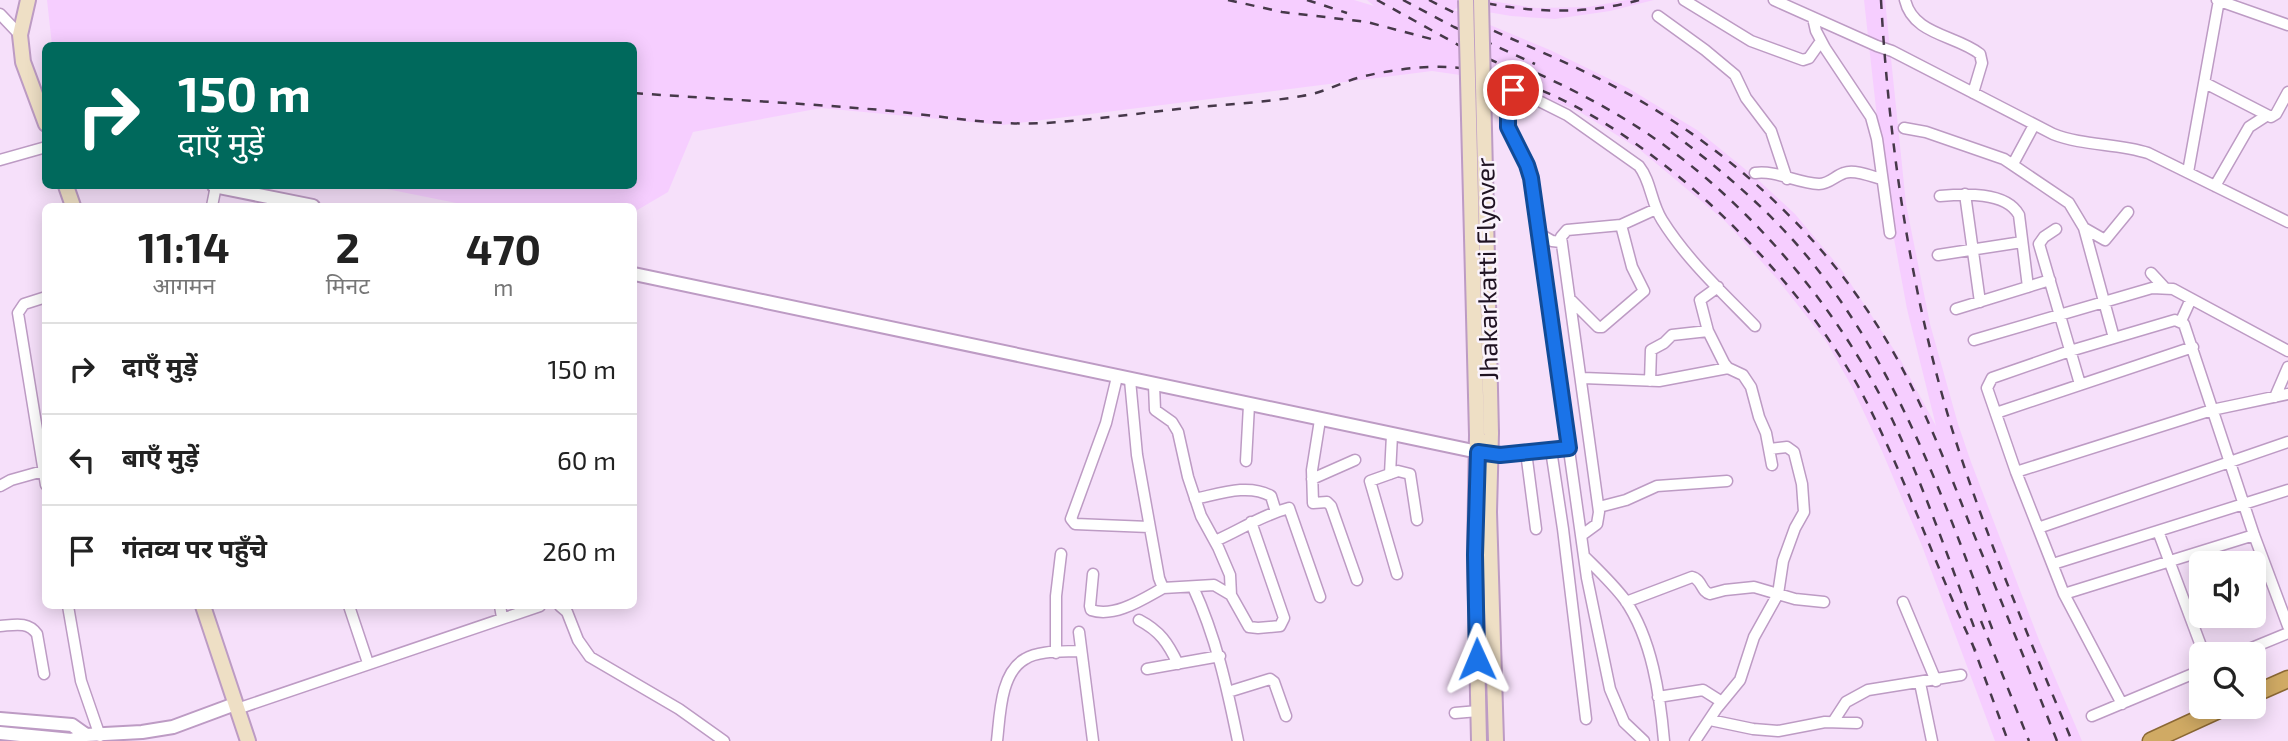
<!DOCTYPE html>
<html lang="hi">
<meta charset="utf-8">
<style>
:root{--surface:#fff;--page:#f2f2f2;--text:#222;--muted:#767676;--line:#e0e0e0}
body{margin:0;font-family:"Exo 2","Noto Sans Devanagari",sans-serif;background:var(--page);color:var(--text);height:100vh;display:flex;flex-direction:column;font-size:26px;white-space:nowrap}
*{box-sizing:border-box;margin:0}
p{font-size:23px;color:var(--muted)}
.icon{flex:none;width:38px;height:38px;fill:none;stroke:currentColor;stroke-width:2;stroke-linecap:round;stroke-linejoin:round}
.map{position:relative;flex:1;overflow:hidden}
.drawer{position:absolute;left:42px;top:203px;width:595px;height:406px;display:flex;flex-direction:column;background:var(--surface);border-radius:10px;box-shadow:0 4px 18px #0003}
.drawer>*{flex:none}
.banner{position:absolute;left:42px;top:42px;width:595px;height:147px;border-radius:10px;box-shadow:0 4px 18px #0003;background:#00695c;color:#fff;overflow:hidden}
.buttons{position:absolute;left:2189px;top:551px;display:grid;gap:14px}
.buttons a{display:grid;place-items:center;width:77px;height:77px;border-radius:10px;background:var(--surface);box-shadow:0 4px 18px #0003;font-size:35px}
.pin{position:absolute;display:grid;place-items:center;width:60px;height:60px;color:#fff;margin:-30px;border:4px solid #fff;border-radius:50%;box-shadow:0 2px 7px #0007}
.me{position:absolute;width:77px;margin:-38px;rotate:359deg;stroke-linejoin:round;filter:drop-shadow(0 0 5px #0008)}
.turn{display:flex;align-items:center;gap:24px;height:147px;padding:0 21px;font-size:32px}
.turn .icon{width:91px;height:91px;stroke-width:2.5}
.turn b{display:block;font-size:49px;line-height:60px}
.eta{display:flex;justify-content:space-evenly;align-items:center;height:119px;text-align:center}
.eta b{font-size:42px;font-weight:700;line-height:49px}
ul{padding:0;list-style:none}
li{display:flex;align-items:center;gap:21px;height:91px;padding:0 21px;border-top:2px solid var(--line)}
li div{flex:1}
li b{display:block;font-size:26px}
li em{font-style:normal}
.map>svg:first-child{display:block}
</style>
<div class="map">
<svg width="2288" height="741" viewBox="0 0 2288 741">
<rect width="100%" height="100%" fill="#f6e0fa"/>
<path fill="#f6ceff" d="M47 0H1354L1374 6 1367 0H1485L1536 8 1588 7 1627 0H1654L1610 11 1555 19 1511 16 1458 7 1454 10 1550 50 1628 88 1697 130 1756 178 1795 214 1841 269 1900 359 1936 426 1907 309 1885 190 1864 0H1885L1906 204 1930 324 1958 424 1971 462 2039 640 2082 741H1995L1922 546 1882 451 1852 387 1826 341 1778 280 1725 221 1639 149 1580 112 1509 82 1432 71 1003 125 821 108 693 132 668 192 634 212V206H471L372 186H634V46L52 45Z"/>
<g fill="none" stroke-linecap="round" stroke-linejoin="round">
<g stroke="#bd9bc4" stroke-width="13">
<path id="minor" d="M1684 0 1751 41 1803 60 1809 58 1821 41
M1774 0 1877 46 1892 51 2053 134C2083 146 2117 143 2148 153L2288 222
M1905 0C1913 35 1956 35 1980 54L1982 63 1973 93
M2217 0 2288 25
M0 14 20 35
M1658 16 1705 50 1735 75 1746 98 1771 131 1787 179
M1813 18 1816 31 1825 48 1871 117 1877 139 1890 233
M2205 83 2271 117 2276 114 2288 92
M1904 128 1926 132 2004 159 2069 203 2084 228 2114 338
M0 160 46 147
M2013 164 2034 125
M2188 172 2219 0
M1755 173C1776 170 1797 183 1819 184 1829 184 1835 176 1844 173 1854 169 1871 176 1881 179
M2215 186 2249 127 2266 116
M1965 194 1980 302
M1940 196C1963 194 2006 191 2019 215L2028 287
M212 206 216 186
M2084 228 2105 240 2128 212
M2056 229 2044 237 2039 244 2080 384
M1538 233 1552 241 1561 242
M1938 255 2022 242
M2151 273 2164 287
M1718 287 1700 300 1708 331 1724 363 1728 368 1743 375 1751 387 1759 417 1766 433 1772 465
M46 297 24 304 18 313 46 485
M1570 299 1598 327H1602L1644 291 1632 267 1621 225
M1956 309 2050 280
M2181 321 2191 299
M1974 340 2152 288 2173 289 2288 351
M1117 377 1106 423 1071 519 1075 524 1149 527
M1583 378 1659 381 1728 368
M1130 380 1137 455 1159 578 1163 588 1214 585 1231 595 1249 627 1258 628 1280 626 1284 618 1251 522
M1650 381 1651 350 1664 343 1672 335 1708 331
M1154 385 1155 410 1172 422 1178 432 1188 477 1201 516 1218 547 1230 575 1231 595
M2275 397 2288 367
M1996 413 2193 347
M1320 420 1312 470 1313 503 1327 502 1331 506 1357 580
M1551 450 1563 529 1586 719
M1526 452 1536 529
M1486 453 1500 455 1569 448
M1246 461 1249 405
M2016 472 2212 410 2288 394
M1390 474 1392 435
M1312 479 1355 460
M0 486 11 480 43 471
M1195 499C1219 494 1248 483 1271 496L1276 512
M1599 507 1626 500 1657 486 1727 481
M2038 528 2288 442
M2158 531 2204 654
M1582 535 1597 524 1599 512 1561 237 1567 230 1621 225 1656 209
M1215 541C1242 529 1260 516 1289 508L1320 597
M1584 556C1598 570 1613 584 1625 600 1652 639 1660 695 1664 741
M2053 564 2288 490
M1093 574 1090 606 1091 610C1115 618 1143 599 1163 588
M1397 574 1370 481 1398 471 1410 474 1417 520
M1193 587C1216 637 1227 687 1238 741
M2064 594 2254 535
M1626 602 1692 577C1702 579 1701 592 1710 594L1725 590 1754 587 1795 599 1824 602
M1903 602 1936 681
M68 606 81 681 100 736
M349 606 368 663
M500 606 502 617
M560 606 567 612 578 640 590 657 679 709 724 741
M1139 620C1160 631 1168 643 1178 664
M0 626C14 625 28 621 37 634L44 674
M1079 632 1093 741
M1056 653V596L1061 554
M2237 654 2288 633
M1147 669 1220 656
M1920 683 1932 741
M1228 692 1270 679 1274 682 1286 716
M1658 697 1703 690 1722 702
M2122 704 2064 594 2016 472 1987 388 1992 378 2070 351 2175 320 2184 324 2254 535 2288 626
M237 709 540 606
M1455 713 1478 711
M2092 716 2202 670
M1710 720 1753 729 1778 731 1825 722 1857 723
M1833 722 1846 702 1868 690 1961 675
M997 741C1000 716 1000 673 1025 659 1039 650 1064 652 1080 651
M1644 741 1624 722 1610 689 1587 578 1531 179 1527 165 1508 127V94L1510 91H1519L1567 115 1639 166C1651 181 1651 203 1662 220 1687 260 1722 292 1755 326
M1695 741 1717 708 1740 680 1754 637 1778 594 1783 561 1795 528 1804 512 1802 484 1794 452 1787 447 1770 449"/>
</g>
<g stroke="#bd9bc4" stroke-width="16">
<path id="tertiary" d="M214 186 313 206
M634 274 1478 452
M0 719 72 725 86 735
M0 733 72 740 86 735 142 732 173 727 235 704"/>
</g>
<g stroke="#bd9bc4" stroke-width="18">
<path id="secondary" d="M28 0 20 35 23 62 46 124
M66 186 73 206
M1491 433 1489 512 1496 741
M1477 435 1475 555 1479 741
M203 606 248 741"/>
</g>
<g stroke="#8b6834" stroke-width="19">
<path id="trunk" d="M2254 694 2288 679
M2151 741 2225 707"/>
</g>
<use href="#minor" stroke="#fff" stroke-width="10"/>
<use href="#tertiary" stroke="#fff" stroke-width="12"/>
<use href="#secondary" stroke="#eedfc5" stroke-width="14"/>
<use href="#trunk" stroke="#d0aa64" stroke-width="16"/>
<path stroke="#463849" stroke-width="2.5" stroke-dasharray="9 9" stroke-linecap="butt" d="M1228 0 1282 12 1367 22 1435 40
M1307 0 1347 13
M1377 0 1462 47 1527 76
M1403 0 1454 27 1535 64
M1429 0C1506 40 1589 67 1662 114 1750 169 1827 244 1882 333 1918 391 1943 456 1968 520 1998 593 2028 667 2057 741
M1470 0C1525 12 1584 16 1639 0
M1881 0C1889 144 1910 290 1952 429 1985 535 2029 638 2072 741
M1521 66C1566 86 1610 108 1651 136 1751 204 1840 310 1892 419 1925 489 1950 563 1977 635
M634 93C716 99 799 103 881 110 936 115 992 126 1046 123 1090 120 1134 114 1178 109 1219 105 1261 103 1302 96 1324 93 1343 81 1365 76 1390 70 1421 66 1447 67 1606 75 1797 266 1866 401 1908 483 1936 569 1976 652
M1671 132C1727 174 1782 221 1824 278 1904 384 1947 508 1993 631
M1981 621 2029 741
M1972 643 2008 741"/>
<g stroke="#bd9bc4" stroke-width="18" stroke-linecap="butt">
<path id="secondary-bridge" d="M1466 0 1477 435
M1481 0 1491 433"/>
</g>
<use href="#secondary-bridge" stroke="#eedfc5" stroke-width="14"/>
</g>
<g fill="none" stroke-linecap="round" stroke-linejoin="round">
<g stroke="#114b97" stroke-width="18">
<path id="route" d="M1477 659 1475 555 1478 452 1500 455 1569 448 1531 178 1527 165 1508 127V94L1513 90"/>
</g>
<use href="#route" stroke="#1a73e8" stroke-width="12"/>
</g>
<g text-anchor="middle" stroke-width="5" stroke-linejoin="round" paint-order="stroke">
<g font-size="26" fill="#1f1322" stroke="#faf3fc">
<text transform="translate(1487 269) rotate(-91)" y="9">Jhakarkatti Flyover</text>
</g>
</g>
</svg>
<div class="buttons">
<a><svg class="icon" aria-label="sound" viewBox="0 0 24 24"><path d="M4 9h4l5-4v14l-5-4H4zM17 9q2 3 0 6"/></svg></a>
<a><svg class="icon" aria-label="search" viewBox="0 0 24 24"><circle cx="10" cy="10" r="6"/><path d="M15 15l6 6"/></svg></a>
</div>
<div class="pin" style="left:1513px;top:90px;background:#d93025"><svg class="icon" aria-label="arrive" viewBox="0 0 24 24"><path d="M6 21V4h12l-3 4 3 4H6"/></svg></div>
<svg class="me" style="left:1477px;top:659px" viewBox="-20 -20 40 40"><path d="M0-17L14 15 0 8-14 15z" fill="#1a73e8" stroke="#fff" stroke-width="4"/></svg>
<div class="banner">
<div class="turn"><svg class="icon" aria-label="right" viewBox="0 0 24 24"><path d="M7 20v-9h11M14 6l5 5-5 5"/></svg><div><b>150 m</b>दाएँ मुड़ें</div></div>
</div>
<section class="drawer">
<div class="eta">
<div><b>11:14</b><p>आगमन</p></div>
<div><b>2</b><p>मिनट</p></div>
<div><b>470</b><p>m</p></div>
</div>
<ul>
<li><svg class="icon" aria-label="right" viewBox="0 0 24 24"><path d="M7 20v-9h11M14 6l5 5-5 5"/></svg><div><b>दाएँ मुड़ें</b></div><em>150 m</em></li>
<li><svg class="icon" aria-label="left" viewBox="0 0 24 24"><path d="M17 20v-9H6M10 6l-5 5 5 5"/></svg><div><b>बाएँ मुड़ें</b></div><em>60 m</em></li>
<li><svg class="icon" aria-label="arrive" viewBox="0 0 24 24"><path d="M6 21V4h12l-3 4 3 4H6"/></svg><div><b>गंतव्य पर पहुँचे</b></div><em>260 m</em></li>
</ul>
</section>
</div>
